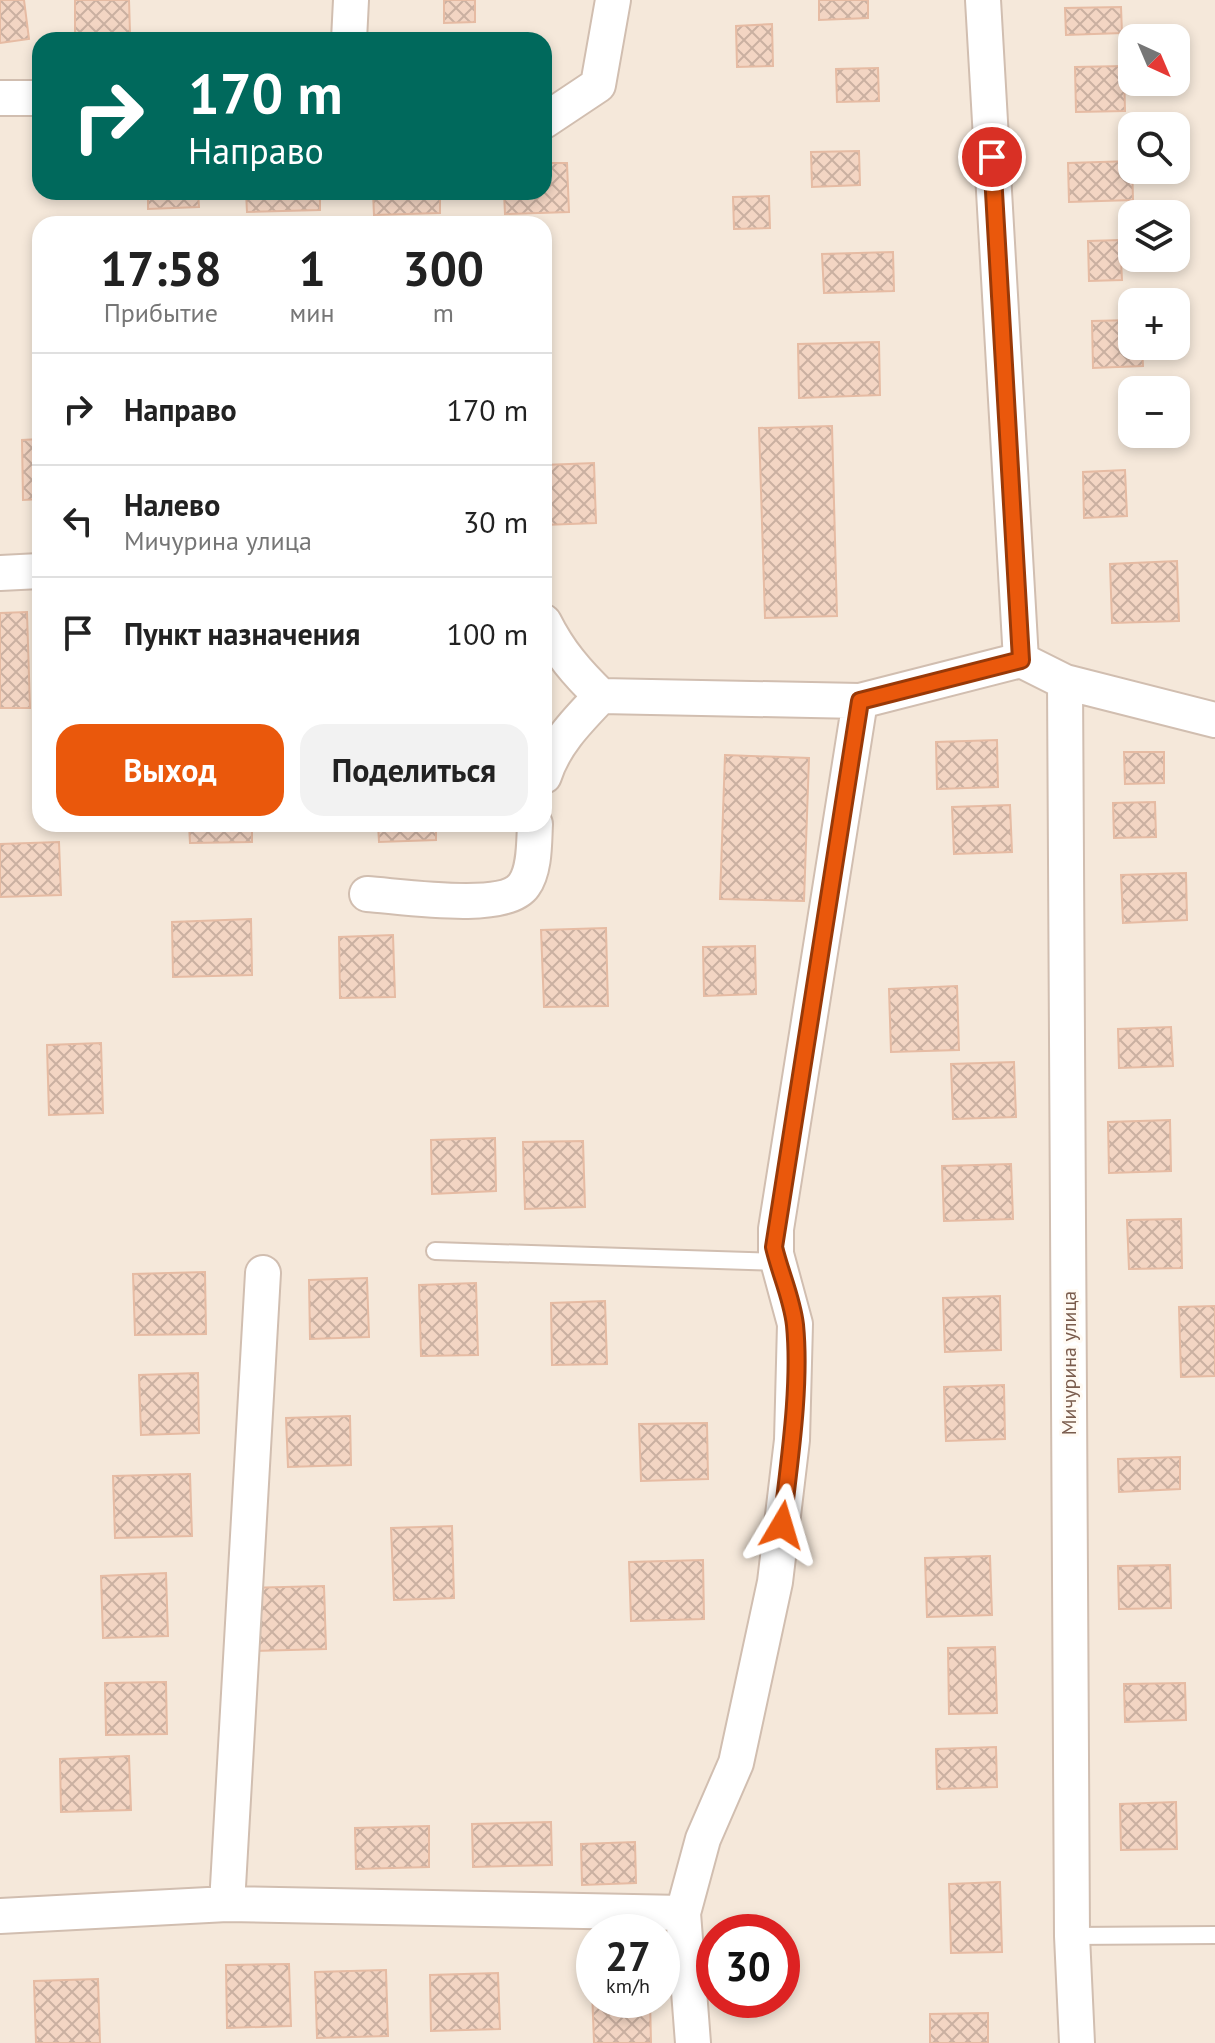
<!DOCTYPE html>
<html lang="ru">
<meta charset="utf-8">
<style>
:root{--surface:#fff;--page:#f2f2f2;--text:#222;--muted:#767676;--line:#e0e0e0;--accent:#ea580c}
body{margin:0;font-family:"PT Sans",sans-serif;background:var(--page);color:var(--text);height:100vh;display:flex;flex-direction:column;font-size:30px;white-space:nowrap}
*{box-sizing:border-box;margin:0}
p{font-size:26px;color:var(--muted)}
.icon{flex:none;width:44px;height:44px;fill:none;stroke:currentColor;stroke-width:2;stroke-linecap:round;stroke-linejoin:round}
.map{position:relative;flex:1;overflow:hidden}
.side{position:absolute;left:32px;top:216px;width:520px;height:616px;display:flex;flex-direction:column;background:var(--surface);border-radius:24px;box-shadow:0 4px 12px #0003}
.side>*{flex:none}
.banner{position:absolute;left:32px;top:32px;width:520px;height:168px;border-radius:24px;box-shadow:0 4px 12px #0003;background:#00695c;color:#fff;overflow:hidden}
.needle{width:52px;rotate:136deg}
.tools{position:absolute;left:1118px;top:24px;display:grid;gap:16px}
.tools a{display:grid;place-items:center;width:72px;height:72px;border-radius:16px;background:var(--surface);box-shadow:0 4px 12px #0003;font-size:40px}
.speed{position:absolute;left:576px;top:1914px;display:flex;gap:16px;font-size:40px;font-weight:700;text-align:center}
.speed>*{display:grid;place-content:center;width:104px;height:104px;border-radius:50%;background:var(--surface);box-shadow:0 4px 12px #0003;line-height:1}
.speed small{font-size:20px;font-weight:400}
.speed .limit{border:12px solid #d22;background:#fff;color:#111}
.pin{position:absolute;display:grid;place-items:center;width:68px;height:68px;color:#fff;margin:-34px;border:4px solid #fff;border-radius:50%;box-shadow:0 2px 8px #0007}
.me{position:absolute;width:88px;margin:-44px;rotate:7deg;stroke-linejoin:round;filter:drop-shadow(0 0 6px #0008)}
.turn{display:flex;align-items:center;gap:28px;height:168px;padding:0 24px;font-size:36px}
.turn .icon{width:104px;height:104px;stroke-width:2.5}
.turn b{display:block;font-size:56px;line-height:68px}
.eta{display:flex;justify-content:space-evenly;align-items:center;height:136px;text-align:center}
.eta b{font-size:48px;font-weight:600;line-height:56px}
.primary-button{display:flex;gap:16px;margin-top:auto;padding:16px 24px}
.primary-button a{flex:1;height:92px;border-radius:24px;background:var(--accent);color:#fff;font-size:32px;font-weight:600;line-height:92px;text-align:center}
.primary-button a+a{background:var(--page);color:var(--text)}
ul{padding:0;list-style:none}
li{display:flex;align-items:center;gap:24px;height:112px;padding:0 24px;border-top:2px solid var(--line)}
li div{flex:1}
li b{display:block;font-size:30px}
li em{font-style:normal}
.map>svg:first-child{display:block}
</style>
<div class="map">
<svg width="1215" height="2043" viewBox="0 0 1215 2043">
<defs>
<pattern id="building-cross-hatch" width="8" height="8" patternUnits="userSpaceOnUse" patternTransform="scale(2)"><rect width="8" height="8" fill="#f3d5c3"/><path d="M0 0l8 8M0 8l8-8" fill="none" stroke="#cab0a1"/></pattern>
</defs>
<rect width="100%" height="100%" fill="#fdf6ec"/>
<path fill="#f5e8da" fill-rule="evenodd" d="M0 0H1215V2043H0ZM1132 38H1176V82H1132ZM40 40H544V192H40ZM1132 126H1176V170H1132ZM1132 214H1176V258H1132ZM40 224H544V824H40ZM1132 302H1176V346H1132ZM1132 390H1176V434H1132ZM594 1932H662V2000H594ZM714 1932H782V2000H714Z"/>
<path fill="url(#building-cross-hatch)" stroke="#e6bba3" stroke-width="2" d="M0 0H24L29 39 0 43Z
M75 0H129L130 33 75 34Z
M444 0H475V22L444 23Z
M819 0H868V18L819 20Z
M1121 7 1122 33 1066 35 1065 8Z
M772 24 773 66 737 67 736 26Z
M1124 66 1125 111 1076 112 1075 67Z
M878 68 879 101 837 102 836 69Z
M859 151 860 185 812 187 811 152Z
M1132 161 1133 200 1069 202 1068 163Z
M544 163H567L569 212 505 214 504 192H544Z
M148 192H198L199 207 148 209Z
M246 192H320V210L247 212Z
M373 192H440V213L374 215Z
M769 196 770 228 734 229 733 197Z
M1120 240 1122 280 1089 281 1088 241Z
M893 252 894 291 824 293 822 254Z
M1132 320V346H1142L1143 366 1093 368 1092 321Z
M879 342 880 395 799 398 798 344Z
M832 426 837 616 765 618 759 428Z
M40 439V499L23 500 22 440Z
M594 463 596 523 544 525V465Z
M1125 470 1127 516 1084 518 1083 472Z
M1177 561 1179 621 1112 623 1110 564Z
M27 612 30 708H0V613Z
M997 740 998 787 937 789 936 742Z
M1124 752H1164V783L1125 784Z
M725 755 809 758 804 901 720 899Z
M1155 802 1156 837 1114 838 1113 803Z
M1010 805 1012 852 954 854 952 807Z
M189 824H252V842L190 843Z
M378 824H436V840L379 842Z
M59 842 61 895 0 897V844Z
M1186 873 1187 920 1123 923 1121 875Z
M251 919 252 975 173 977 172 922Z
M606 928 608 1006 544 1007 541 930Z
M393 935 395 997 340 998 339 937Z
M755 946 756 994 704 996 703 947Z
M957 986 959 1050 891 1052 889 989Z
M1171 1027 1173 1066 1119 1068 1118 1029Z
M101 1043 103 1113 49 1115 47 1045Z
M1014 1062 1016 1117 953 1119 951 1064Z
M1170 1120 1171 1171 1109 1173 1108 1122Z
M495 1138 496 1191 432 1194 431 1140Z
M583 1141 585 1207 525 1209 523 1142Z
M1011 1164 1013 1219 944 1221 942 1166Z
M1181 1219 1182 1268 1129 1269 1127 1220Z
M205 1272 206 1334 135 1335 133 1274Z
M367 1278 369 1337 310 1339 309 1280Z
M476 1283 478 1355 421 1356 419 1285Z
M1000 1296 1001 1350 945 1352 943 1298Z
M605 1301 607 1364 552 1365 551 1303Z
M1215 1306V1376L1181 1377 1179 1307Z
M198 1373 199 1433 141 1435 139 1375Z
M1004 1385 1005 1439 946 1441 944 1387Z
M350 1416 351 1465 288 1467 286 1418Z
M707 1423 708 1479 641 1481 639 1424Z
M1180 1457V1489L1119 1492 1118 1459Z
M190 1474 192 1536 115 1538 113 1476Z
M452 1526 454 1598 394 1600 391 1528Z
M990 1556 992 1615 927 1617 925 1558Z
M703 1560 704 1619 631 1621 629 1562Z
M1170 1565 1171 1608 1119 1609 1118 1566Z
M166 1573 168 1636 103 1638 101 1576Z
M324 1586 326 1649 251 1651 249 1588Z
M995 1647 997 1713 949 1714 948 1648Z
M166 1682 167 1734 106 1735 105 1683Z
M1185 1683 1186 1720 1125 1722 1124 1684Z
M996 1747 997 1787 937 1789 936 1749Z
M129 1756 131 1810 61 1812 60 1759Z
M1176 1802 1177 1849 1121 1850 1120 1804Z
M551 1822 552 1865 473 1867 472 1824Z
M429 1826V1867L356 1869 355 1828Z
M635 1842 636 1883 582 1885 581 1844Z
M1000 1882 1002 1952 951 1953 949 1884Z
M289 1964 291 2026 227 2028 226 1965Z
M386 1970 388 2036 317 2038 315 1972Z
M498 1973 500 2029 431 2031 430 1975Z
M98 1979 100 2043H36L34 1981Z
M592 1989 594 2000H650L651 2043H594Z
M988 2013V2043H930V2014Z"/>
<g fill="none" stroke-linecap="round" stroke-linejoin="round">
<g stroke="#d1beb0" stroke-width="20">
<path id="service" d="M435 1251 779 1262
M1072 1936 1215 1935"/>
</g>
<g stroke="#d1beb0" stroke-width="38">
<path id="minor" d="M983 0 1021 660
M349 40 351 0
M0 98H40
M544 121 598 85 613 0
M0 573 40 571
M544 622C559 652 577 673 601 696L860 701 1021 660 1065 682 1215 720
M1065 682 1072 1936 1077 2043
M544 776C554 744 578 720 601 696
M367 894C400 896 505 913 524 885 535 870 534 842 535 824
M227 1904 263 1273
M0 1916 227 1904 683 1913
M693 2043 683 1913 703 1839 736 1763 775 1582 792 1440 795 1324 776 1254V1229L860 701"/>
</g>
<use href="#service" stroke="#fff" stroke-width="16"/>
<use href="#minor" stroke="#fff" stroke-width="34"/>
</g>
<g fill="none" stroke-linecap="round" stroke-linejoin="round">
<g stroke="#983908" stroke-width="20">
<path id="route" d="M782 1525C789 1463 801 1387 795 1325 792 1298 780 1273 774 1247L860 701 1021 660 992 157"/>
</g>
<use href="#route" stroke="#ea580c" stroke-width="14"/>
</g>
<g text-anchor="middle" stroke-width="6" stroke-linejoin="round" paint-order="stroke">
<g font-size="20" fill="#7a5c4d" stroke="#fffaf3">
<text transform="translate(1069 1363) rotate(-90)" y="7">Мичурина улица</text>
</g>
</g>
</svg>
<div class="tools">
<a><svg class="needle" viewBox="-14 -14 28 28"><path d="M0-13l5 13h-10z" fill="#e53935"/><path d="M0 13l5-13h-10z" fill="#767676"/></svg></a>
<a><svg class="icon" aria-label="search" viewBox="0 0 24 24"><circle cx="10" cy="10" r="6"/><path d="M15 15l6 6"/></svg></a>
<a><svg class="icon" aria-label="layers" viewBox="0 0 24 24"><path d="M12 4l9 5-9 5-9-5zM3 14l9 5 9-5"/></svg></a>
<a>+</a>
<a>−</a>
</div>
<div class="speed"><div>27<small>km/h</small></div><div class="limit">30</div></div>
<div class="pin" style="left:992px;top:157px;background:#d93025"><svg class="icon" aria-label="arrive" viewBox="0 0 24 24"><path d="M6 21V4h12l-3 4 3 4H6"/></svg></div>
<svg class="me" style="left:782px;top:1525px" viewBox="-20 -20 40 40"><path d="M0-17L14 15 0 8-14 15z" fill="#ea580c" stroke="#fff" stroke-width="4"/></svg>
<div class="banner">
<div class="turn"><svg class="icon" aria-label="right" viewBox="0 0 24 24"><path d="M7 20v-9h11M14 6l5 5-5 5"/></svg><div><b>170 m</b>Направо</div></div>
</div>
<section class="side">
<div class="eta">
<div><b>17:58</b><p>Прибытие</p></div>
<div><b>1</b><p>мин</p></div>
<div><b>300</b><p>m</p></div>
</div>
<ul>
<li><svg class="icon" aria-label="right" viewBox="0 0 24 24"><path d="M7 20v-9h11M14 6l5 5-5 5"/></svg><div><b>Направо</b></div><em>170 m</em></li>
<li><svg class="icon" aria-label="left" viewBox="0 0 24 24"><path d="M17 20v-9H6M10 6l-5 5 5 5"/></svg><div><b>Налево</b><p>Мичурина улица</p></div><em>30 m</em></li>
<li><svg class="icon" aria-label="arrive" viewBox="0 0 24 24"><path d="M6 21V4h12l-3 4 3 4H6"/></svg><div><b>Пункт назначения</b></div><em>100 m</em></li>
</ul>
<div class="primary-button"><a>Выход</a><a>Поделиться</a></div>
</section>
</div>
